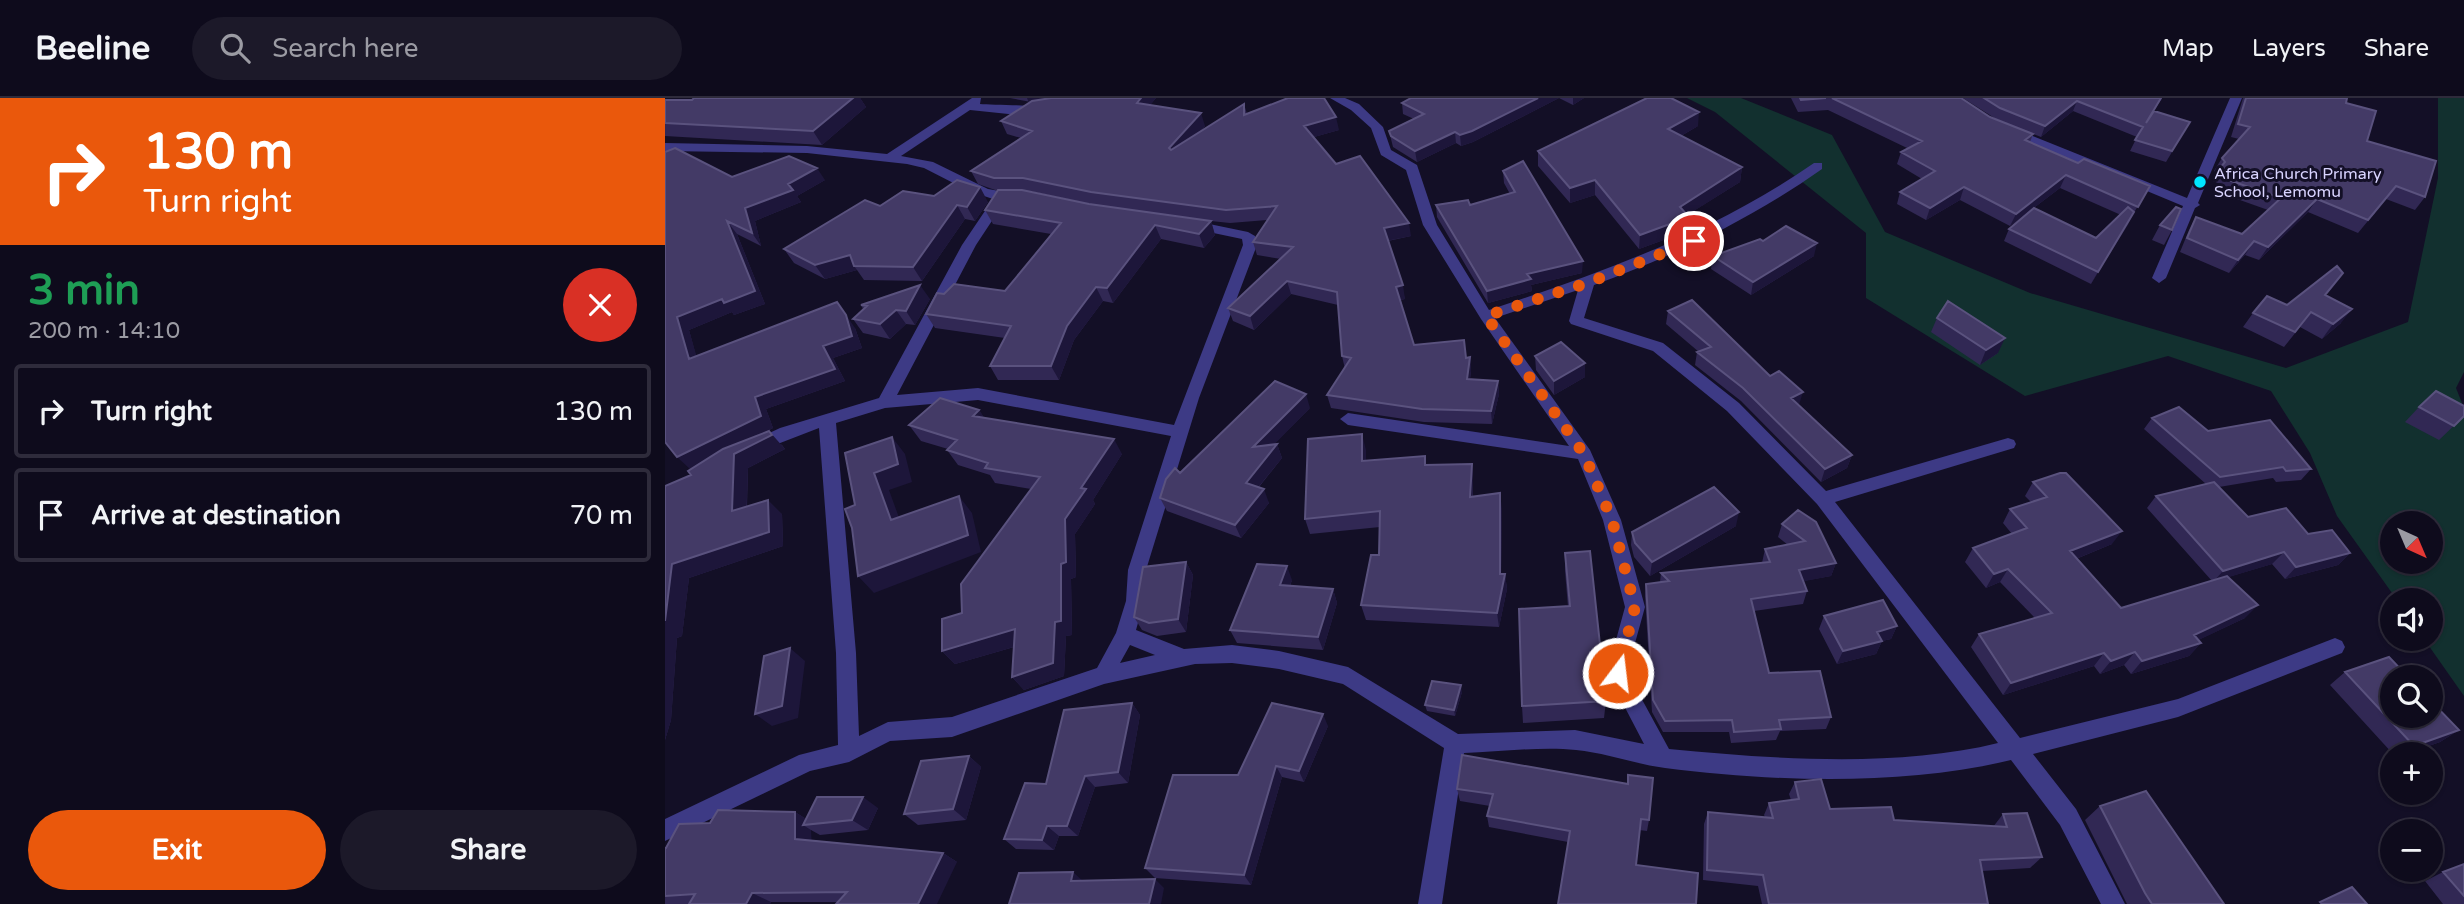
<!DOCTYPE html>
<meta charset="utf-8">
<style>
:root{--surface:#0e0b1c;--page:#1c1929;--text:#f1f3f6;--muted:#9b9ba3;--line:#2e2b3b;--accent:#ea580c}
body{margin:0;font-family:"Varela Round",sans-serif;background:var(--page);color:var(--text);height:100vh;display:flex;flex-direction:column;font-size:26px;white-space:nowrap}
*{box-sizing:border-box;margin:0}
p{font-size:23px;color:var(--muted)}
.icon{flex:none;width:38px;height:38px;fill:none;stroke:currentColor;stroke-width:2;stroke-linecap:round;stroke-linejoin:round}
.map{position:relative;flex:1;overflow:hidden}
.sheet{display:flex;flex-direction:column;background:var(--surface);width:665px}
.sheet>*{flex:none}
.top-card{background:#ea580c;color:#fff;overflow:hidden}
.needle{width:46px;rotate:136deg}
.tools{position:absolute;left:1715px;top:413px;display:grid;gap:14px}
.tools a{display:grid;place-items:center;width:63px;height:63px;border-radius:50%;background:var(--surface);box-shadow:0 2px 5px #0004,0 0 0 2px var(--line);font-size:35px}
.pin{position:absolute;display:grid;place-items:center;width:60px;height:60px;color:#fff;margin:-30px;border:4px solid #fff;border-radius:50%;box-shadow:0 2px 7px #0007}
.me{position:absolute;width:77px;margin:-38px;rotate:15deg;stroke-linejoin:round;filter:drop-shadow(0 0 5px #0008)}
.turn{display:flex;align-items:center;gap:24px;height:147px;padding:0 28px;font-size:32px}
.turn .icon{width:91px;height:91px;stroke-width:2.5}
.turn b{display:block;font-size:49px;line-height:60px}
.round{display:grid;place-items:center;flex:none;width:74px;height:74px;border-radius:37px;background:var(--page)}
.overview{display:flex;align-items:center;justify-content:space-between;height:119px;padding:0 28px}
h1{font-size:42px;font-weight:800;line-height:52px;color:#1e9e55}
.action{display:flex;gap:14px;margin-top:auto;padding:14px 28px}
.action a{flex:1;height:80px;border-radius:42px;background:var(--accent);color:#fff;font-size:28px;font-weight:800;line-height:80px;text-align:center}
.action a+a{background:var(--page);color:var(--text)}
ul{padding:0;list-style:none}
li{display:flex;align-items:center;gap:21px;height:94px;margin:0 14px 10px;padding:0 14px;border:4px solid var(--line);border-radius:7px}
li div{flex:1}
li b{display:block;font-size:26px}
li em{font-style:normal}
header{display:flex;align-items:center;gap:42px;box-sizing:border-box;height:98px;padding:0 35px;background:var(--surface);border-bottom:2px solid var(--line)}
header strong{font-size:33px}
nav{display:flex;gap:38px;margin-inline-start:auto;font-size:24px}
.search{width:490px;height:63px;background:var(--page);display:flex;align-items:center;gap:18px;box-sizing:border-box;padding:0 24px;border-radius:38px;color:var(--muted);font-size:26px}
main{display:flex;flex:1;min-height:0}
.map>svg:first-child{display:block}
</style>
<header>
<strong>Beeline</strong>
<div class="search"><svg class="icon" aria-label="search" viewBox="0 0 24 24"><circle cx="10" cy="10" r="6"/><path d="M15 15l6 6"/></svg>Search here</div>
<nav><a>Map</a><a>Layers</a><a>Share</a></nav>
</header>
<main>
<section class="sheet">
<div class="top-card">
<div class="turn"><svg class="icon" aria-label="right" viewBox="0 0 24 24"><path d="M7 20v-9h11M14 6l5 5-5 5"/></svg><div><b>130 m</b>Turn right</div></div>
</div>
<div class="overview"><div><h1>3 min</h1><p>200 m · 14:10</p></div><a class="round" style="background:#d93025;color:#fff"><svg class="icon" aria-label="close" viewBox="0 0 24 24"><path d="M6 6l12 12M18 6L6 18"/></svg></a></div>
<ul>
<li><svg class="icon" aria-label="right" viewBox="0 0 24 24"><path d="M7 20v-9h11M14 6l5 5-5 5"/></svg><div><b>Turn right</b></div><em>130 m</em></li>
<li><svg class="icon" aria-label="arrive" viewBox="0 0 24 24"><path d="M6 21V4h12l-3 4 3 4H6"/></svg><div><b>Arrive at destination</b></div><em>70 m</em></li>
</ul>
<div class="action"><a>Exit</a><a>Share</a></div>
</section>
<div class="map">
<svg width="1799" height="806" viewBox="0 0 1799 806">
<rect width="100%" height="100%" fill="#130f26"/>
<path fill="#12302f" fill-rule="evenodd" d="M1022 0H1076L1167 37 1220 134 1365 195 1621 270 1743 224 1773 80V0H1799V274L1791 290 1799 310V598L1759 541H1766V502H1732L1672 418 1645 355 1606 293 1503 258 1360 298 1201 200V135L1050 14ZM1727 425H1766V464H1727Z"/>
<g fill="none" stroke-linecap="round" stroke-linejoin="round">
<path fill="#3d3a85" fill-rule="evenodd" d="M307 0H316L315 6C326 7 377 7 381 10L354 17 305 12 236 58 268 64 323 91 357 97 359 100 352 104 340 103 311 147 232 297 313 290 509 327 578 147 577 141 520 129 518 126 525 122 583 134 590 138 592 147 534 300 481 472 479 503 471 532 519 551 567 547 614 553 683 569 793 636 910 632 979 646 942 575 960 509 938 422 913 361 683 327 675 321 683 315 904 348 816 221 758 127 741 72 716 57 706 30 686 12 665 0H680L694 6 718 29 726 52 752 67 772 127 824 212C939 174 1049 134 1149 65H1157V71C1086 121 1011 157 929 187L919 220 998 245 1074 305 1161 393 1343 340 1349 342 1351 346 1349 350 1170 404 1355 640 1513 601 1670 540 1677 543 1680 549 1677 555 1513 619 1368 656 1411 711 1460 806H1436L1395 727 1346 662C1240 688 1109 684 1000 670 970 666 941 655 911 652 877 648 834 654 799 655L777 806H753L779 650 678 586 614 571 567 565 530 566 439 586 287 639 225 643 184 664 145 673 0 743V721L134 657 173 647 171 555 154 330 89 355 81 349 83 345 115 330 214 300 297 147 328 101 304 93 259 70 242 66 142 55 0 53V45L142 48 222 56ZM913 192 904 223 906 226 988 253 1062 313 1152 406 1333 645C1232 670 1108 661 1004 651L962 574 980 509 956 422 925 352 830 220ZM313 302 506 338 463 472 461 503 451 535 432 570 287 619 223 624 194 638 191 555 171 325 220 310ZM465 547 490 557 455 565Z
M1565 0H1577L1533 105 1535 107 1530 110 1501 180 1494 185 1487 180 1518 108 1340 34 1350 31 1522 100Z"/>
</g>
<path fill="#312854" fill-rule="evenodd" d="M29 0H195L201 9 157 47 0 38V2H27Z
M345 0H491L485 7 540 28 535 34 579 6 582 16 674 32 649 39 671 66 746 138 723 143 740 201 735 202 749 247 801 260 805 259 806 273 805 281 833 283 834 296 827 326 759 324 666 310 662 297 680 271 677 258 673 207 626 196 589 232 568 223 563 210 616 161 592 157 588 144 602 122 565 125 546 123 550 137 539 150 496 141 448 205 438 203 409 242 394 282H333L325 268 340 240 270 230 261 216 279 196 340 193 386 136 328 126 320 112 333 93 313 86 306 73 356 40 342 36 336 23 366 4ZM362 93H365L430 107Z
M746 0H919L908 7 894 0 808 44 796 48 791 45 752 64 728 49 724 33 749 21 738 16 737 5Z
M1126 0H1296L1325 19 1368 36 1365 44 1413 65 1485 88 1426 186 1339 143 1344 131 1431 140 1456 117 1395 90 1345 128 1295 102 1261 122 1232 106 1235 94 1257 81 1232 66 1236 54 1242 50 1163 12 1133 14Z
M1298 0H1497L1489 13 1525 24 1501 64 1465 53 1472 39 1408 13 1376 39 1331 21Z
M1578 0H1682L1681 5 1702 43 1760 99 1750 112 1721 101 1693 135 1643 114 1594 162 1580 157 1564 175 1515 154 1524 132 1531 119 1577 136 1603 112 1558 96 1562 89 1548 83 1552 76 1549 73 1557 60 1574 41 1566 39Z
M1033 28 1016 38 1077 69 1075 84 1022 117 1024 119 1023 133 974 151 930 97 905 105 873 68V53Z
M0 54 67 79 160 82 132 98 136 104 90 123 96 148 72 136 100 206 69 217 67 214 24 232 31 258 190 230 197 250 168 260 180 283 101 311 108 330 97 336 117 347 120 351 83 370 82 408 117 416 118 448 24 480 17 538 12 540 6 622 0 642V388L26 377 27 370Z
M838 73 917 175 866 187 867 193 823 205 772 119 771 107H805L845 96 839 85Z
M269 98 323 104 310 123 300 121 257 183 199 182 192 172 160 181 129 165 119 151 215 108Z
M1495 127 1507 132 1499 147 1487 142Z
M1048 158H1149L1086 197 1046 171Z
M1661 197 1676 225 1657 241 1635 229 1619 249 1578 229 1588 215Z
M265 201 250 227 241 226 225 241 198 235 188 221 198 211 196 207Z
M1003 213 1134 307 1187 357 1182 370 1156 384 1076 303 1030 267 1032 254H1034L1001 226Z
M1272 220 1333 255 1315 267 1266 234Z
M870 258 920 265V279L889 297 871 272Z
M1754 309 1799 318 1774 342 1740 324Z
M645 310 608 347 612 346 617 360 594 389 604 405 576 440 502 413 495 400 515 375Z
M314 312 319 320 457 356 428 402 430 406 410 436 411 479 406 481 407 537 401 538 399 578 359 592 347 579 349 549 290 566 277 553 366 391 330 385 325 377 293 367 282 352 283 351 256 343 244 327Z
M1487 320 1543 333 1646 371 1636 382 1611 384 1608 380 1554 389 1583 419 1643 436 1685 455 1673 467 1620 481 1607 466 1563 479 1580 520 1533 542 1536 545 1524 558 1466 576 1459 567 1435 576 1429 568 1338 597 1306 549 1314 536 1370 520 1335 484 1321 490 1300 464 1308 450 1347 436 1338 425 1345 411 1366 404 1360 398 1368 384 1447 446 1411 461 1456 510 1547 483 1482 410 1491 398 1541 386 1479 331Z
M701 352V363L761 367 807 366 808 382V399L837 411 836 476H840L842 491 834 529 701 522 696 507 714 457 715 429 645 436 640 421Z
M1117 426 1171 465 1166 478 1138 483 1142 493 1138 506 1089 513 1104 575 1166 619 1161 631 1115 633 1111 642 1066 645 1064 634H998L987 614 980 498 981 486 995 484 996 475 1097 465 1100 451 1123 447 1113 439Z
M1071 428 985 478 969 459 966 447 967 434Z
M900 455 941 603 939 620 858 625 857 608 903 509 900 473Z
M521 464 528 477 521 534 492 538 477 532 469 519Z
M627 482 625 488 668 491 672 505 658 552 572 545 565 532Z
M1159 518 1232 528 1226 541 1217 543 1211 556 1172 566 1154 531Z
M1680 574 1794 632 1775 644 1741 656H1728L1665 587Z
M797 594 790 618 762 613 760 607Z
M467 605 475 617 463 685 430 689 413 738H394L389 752 351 751 339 741 381 686Z
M663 628 639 684 617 679 586 787 490 780 480 770 573 677Z
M797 657 984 722 982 733 974 732 971 767 1031 806 903 744 824 729 822 718 825 708 795 703 792 691Z
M304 658 316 669 301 722 253 727 239 716Z
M1130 684 1165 711 1229 722 1328 729 1338 716 1377 759 1365 770 1317 773 1323 806H1097L1093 788 1038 782 1039 726 1043 714 1100 719 1099 717 1104 705 1126 702 1124 696Z
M1435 708 1559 806H1462L1420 722Z
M213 710 203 732 155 737 146 732V742L278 755 292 764 173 804H106L105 806H0V750L45 725 130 714 141 721Z
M1799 766V806H1778L1760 783 1778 774Z"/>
<path fill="#1d163a" d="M179 0H195L201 9 157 47 148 33Z
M362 0H391L364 5Z
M476 0H491L476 18 472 5Z
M873 0H894L808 44 796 48 795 37Z
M908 0H919L908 7Z
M1412 3 1408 13 1376 39 1380 28Z
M1034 14 1033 28 1002 46 1003 31Z
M536 15 540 28 508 63 504 50Z
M671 19 674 32 642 41 639 28Z
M790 34 791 45 752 64 750 53Z
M1077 69 1075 84 1013 123 1024 119 1023 133 974 151 975 137 1015 109Z
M152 70 160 82 132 98 136 104 90 123 96 148 87 135 80 110Z
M1401 77 1395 90 1345 128 1351 116Z
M930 82V97L905 105V90Z
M315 89 323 104 310 123 302 109Z
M1299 89 1295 102 1261 122 1265 110Z
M1652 101 1643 114 1594 162 1603 149Z
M292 107 300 121 257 183 248 169Z
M1469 114 1463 127 1426 186 1433 174Z
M62 123 72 136 100 206 69 217 67 214 24 232 36 274 24 261 12 219Z
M546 123 550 137 539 150 534 136Z
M744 125 746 138 721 143 719 130Z
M490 127 496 141 448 205 442 190Z
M1589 143 1580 157 1564 175 1573 162Z
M1152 145 1149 158 1086 197 1088 184Z
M185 157 189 168 192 172 160 181 150 167Z
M918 163 917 175 866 187 867 193 823 205 822 193 862 176Z
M622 183 626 196 589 232 585 218Z
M255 187 265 201 250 227 241 213Z
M738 187 740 201 733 202 731 189Z
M431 189 438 203 409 242 394 282 386 268 402 228Z
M172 204 190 230 197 250 168 260 180 283 101 311 108 330 25 371 12 359 90 299Z
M1687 211 1676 225 1657 241 1668 226Z
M231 212 241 226 225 241 215 226Z
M1340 240 1333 255 1315 267 1321 252Z
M805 259 806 273 803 294 802 281Z
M920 265V279L889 297V283Z
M833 283 834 296 827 326 826 313Z
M1138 294 1134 307 1123 313 1126 300Z
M641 296 645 310 593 363 588 349Z
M314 312 325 328 308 318Z
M104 333 120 351 83 370 81 427 67 413 69 356Z
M697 336 701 352V379L697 363Z
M227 339 240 356 247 384 224 392 241 439 226 422 209 375Z
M449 341 457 356 428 402 430 406 410 436 411 479 406 481 407 537 401 538 399 578 359 592 347 579 390 524 400 421 416 390Z
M612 346 617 360 586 398 581 385Z
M1187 357 1182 370 1156 384 1160 371Z
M807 366 808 382 807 415 805 399Z
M599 391 604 405 576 440 570 427Z
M835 395 837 411 836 491 835 476Z
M294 398 307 415 316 454 209 495 193 478Z
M103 402 117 416 118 448 24 480 17 538 12 540 6 622 0 642V523L7 466Z
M1074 414 1071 428 985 478 987 464Z
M1457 433 1447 446 1396 467 1405 453Z
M1619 454 1607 466 1548 484 1558 473Z
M1685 455 1673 467 1620 481 1631 469Z
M521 464 528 477 521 534 513 521Z
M1171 465 1166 478 1130 485 1134 472Z
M622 468 627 482 620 500 615 487Z
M1343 471 1335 484 1321 490 1329 476Z
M840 476 842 491 834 529 832 515Z
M668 491 672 505 658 552 653 539Z
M1593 507 1580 520 1517 550 1529 537Z
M1232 528 1226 541 1217 543 1211 556 1172 566 1178 553 1212 534Z
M350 531 362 545 290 566 277 553Z
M1536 545 1524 558 1466 576 1477 563Z
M125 550 140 563 133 620 107 628 90 616Z
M1470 554 1459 567 1435 576 1446 563Z
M1439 555 1429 568 1338 597 1346 585Z
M796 587 797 594 790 618 789 612Z
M467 605 475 617 463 685 453 674Z
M658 616 663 628 639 684 634 673Z
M1794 632 1775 644 1741 656H1737L1749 648Z
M304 658 316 669 301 722 288 711Z
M611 668 617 679 586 787 579 777Z
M420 678 430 689 413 738 402 728Z
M198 699 213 710 203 732 187 722Z
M130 714 146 724 138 727 146 732 147 751 130 741Z
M382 728 394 738 389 752 377 742Z
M278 755 292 764 272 806H253Z
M408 774 419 784 406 783Z
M490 781 499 790 496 806H484Z
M87 795 106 804 105 806H81Z"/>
<path fill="#433a66" stroke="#5a527e" stroke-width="2" d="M29 0H188L148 33 0 25V2H27Z
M386 0H476L472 5 536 15 504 50 506 52 579 6V17L623 0H659L671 19 639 28 671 66 695 58 744 125 719 130 738 187 731 189 749 247 799 242 801 260 805 259 802 281 833 283 826 313 757 311 662 297 686 260 677 258 672 194 622 183 585 218 563 210 628 149 588 144 612 108 561 112 426 94 358 80H329L306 73 367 33 336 23 367 3Z
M746 0H873L807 33 795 37 790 34 750 53 726 38 724 33 759 16 737 5Z
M982 0H1006L1034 14 1003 31 1077 69 1015 109 1024 119 975 137 930 82 905 90 873 53Z
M1135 0H1161L1136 2Z
M1167 0H1296L1325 19 1368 36 1360 42 1413 65 1419 61 1485 88 1473 109 1401 77 1351 116 1299 89 1265 110 1235 94 1270 73 1236 54 1257 43Z
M1319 0H1496L1481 25 1489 13 1525 24 1507 53 1470 42 1478 29 1412 3 1380 28 1335 10Z
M1581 0H1682L1681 5 1711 13 1702 43 1771 63 1760 99 1731 88 1703 122 1652 101 1603 149 1589 143 1573 162 1522 140 1531 119 1577 136 1616 100 1566 83 1570 76 1555 70 1560 64 1557 60 1585 29 1573 26Z
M10 50 67 79 124 58 152 70 123 86 128 92 80 110 87 135 62 123 90 193 59 205 57 201 12 219 24 261 172 204 181 217 187 238 158 248 170 271 90 299 96 318 12 359 0 344V54Z
M858 63 918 163 862 176 866 181 822 193 771 107 803 102 805 107 850 94 838 73Z
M292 82 315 89 302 109 292 107 248 169 189 168 185 157 150 167 119 151 200 102 215 108 238 93 269 98Z
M333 92H357L424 106 546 123 534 136 490 127 442 190 431 189 402 228 386 268H325L346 228 261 216 272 195 279 196 289 186 340 193 396 125 320 112Z
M1463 109 1469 114 1433 174 1344 131 1369 110 1431 140Z
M1511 109 1516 111 1507 132 1495 127Z
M1121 128 1152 145 1088 184 1048 158 1095 141 1098 143Z
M1672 168 1678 175 1660 197 1687 211 1668 226 1646 214 1630 234 1588 215 1602 198 1622 207Z
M255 187 241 213 231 212 215 226 188 221 202 208 196 207Z
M1027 202 1105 278 1114 273 1138 294 1126 300 1187 357 1160 371 1078 290 1032 254 1046 249 1003 213Z
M1283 203 1340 240 1321 252 1272 220Z
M896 244 920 265 889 283 870 258Z
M610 283 641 296 588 349 612 346 581 385 599 391 570 427 495 400 501 381 510 370 515 375Z
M1771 293 1799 308V318L1789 328 1754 309Z
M275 300 314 312 308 318 449 341 416 390 421 391 400 421 401 464 396 466V523L390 524 388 565 347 579 350 531 277 553V521L297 515 296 486 375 379 320 370 323 365 282 352 292 342 244 327Z
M1514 309 1543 333 1605 322 1646 371 1621 373 1618 369 1555 379 1487 320Z
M104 333 107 337 69 356 67 413 103 402 104 434 7 466 0 523V388L26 377 23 373 58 351Z
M697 336V363L760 358V367L807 366 805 399 835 395V476H840L832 515 696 507 706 457H714L715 413 640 421 643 341Z
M227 339 233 366 209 375 226 422 294 398 303 437 193 478 187 430 180 411 190 407 180 355Z
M1395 375H1401L1457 433 1405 453 1456 510 1562 478 1593 507 1529 537 1536 545 1477 563 1470 554 1446 563 1439 555 1346 585 1314 536 1387 515 1343 471 1329 476 1308 450 1362 430 1345 411 1382 399 1368 384Z
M1549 384 1583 419 1621 410 1643 436 1667 432 1685 455 1631 469 1619 454 1558 473 1491 398Z
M1049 389 1074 414 987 464 970 445 967 434Z
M1133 412 1151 424 1171 465 1134 472 1142 493 1086 501 1104 575 1155 573 1166 619 1114 622 1116 631 1069 634 1067 622 1000 623 988 602 981 486 1004 483 996 475 1105 464 1100 451 1140 443 1117 426Z
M925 453 941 603 857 608 854 511 905 508 900 455Z
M521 464 513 521 484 525 469 519 478 469Z
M592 466 622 468 615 487 668 491 653 539 565 532Z
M1218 502 1232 528 1212 534 1217 543 1178 553 1159 518Z
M125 550 117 608 90 616 99 558Z
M1724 559 1743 579H1727V618H1766V603L1794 632 1749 648 1680 574Z
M767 583 796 587 789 612 760 607Z
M467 605 453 674 420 678 402 728H382L377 742 339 741 360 685 381 686 399 612Z
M607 605 658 616 634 673 611 668 579 777 480 770 508 677H573Z
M797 657 963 686V677L988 680 984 722 976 721 971 767 1033 775 1031 806H893L905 733 822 718 828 696 792 691Z
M304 658 288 711 239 716 256 663Z
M1156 681 1165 711 1226 709 1229 722 1342 729 1338 716 1362 715 1377 759 1315 762 1323 806H1104L1098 777 1042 772 1043 714 1108 720 1104 705 1134 701 1130 684Z
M1481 693 1559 806H1487L1480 795 1435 708Z
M152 699H198L187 722 138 727Z
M53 712 130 714V741L278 755 253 806H171L182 794 87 795 81 806H24L30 796 0 798V750H1L14 726 45 725Z
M1799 766V798L1778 774Z
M408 774 406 783 490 781 484 806H344L354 775Z
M1687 789 1702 806H1657L1655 804Z"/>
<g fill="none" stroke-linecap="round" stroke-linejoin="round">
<path stroke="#ea580c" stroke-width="12" stroke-dasharray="0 21.6" d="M953 575 970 509 947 422 919 356 821 218 922 185 1029 143"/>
</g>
<circle fill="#00e5ff" stroke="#130f26" stroke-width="2.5" cx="1535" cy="84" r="7"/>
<g text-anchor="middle" stroke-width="6" stroke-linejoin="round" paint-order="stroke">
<g font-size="16" fill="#d9d4ff" stroke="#130f26" text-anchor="start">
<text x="1549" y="81">Africa Church Primary<tspan x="1549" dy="18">School, Lemomu</tspan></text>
</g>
</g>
</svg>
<div class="tools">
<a><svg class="needle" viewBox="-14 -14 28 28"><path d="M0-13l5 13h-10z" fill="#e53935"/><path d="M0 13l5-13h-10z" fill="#9b9ba3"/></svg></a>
<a><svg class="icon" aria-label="sound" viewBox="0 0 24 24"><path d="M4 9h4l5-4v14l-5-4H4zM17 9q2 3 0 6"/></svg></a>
<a><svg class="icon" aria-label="search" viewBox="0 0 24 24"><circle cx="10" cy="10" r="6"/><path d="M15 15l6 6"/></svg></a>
<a>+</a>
<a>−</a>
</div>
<div class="pin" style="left:1029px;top:143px;background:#d93025"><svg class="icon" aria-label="arrive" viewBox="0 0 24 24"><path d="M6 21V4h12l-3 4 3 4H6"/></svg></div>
<svg class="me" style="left:953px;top:575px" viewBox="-20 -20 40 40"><circle r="17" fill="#ea580c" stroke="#fff" stroke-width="3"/><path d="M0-11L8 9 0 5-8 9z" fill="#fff"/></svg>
</div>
</main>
